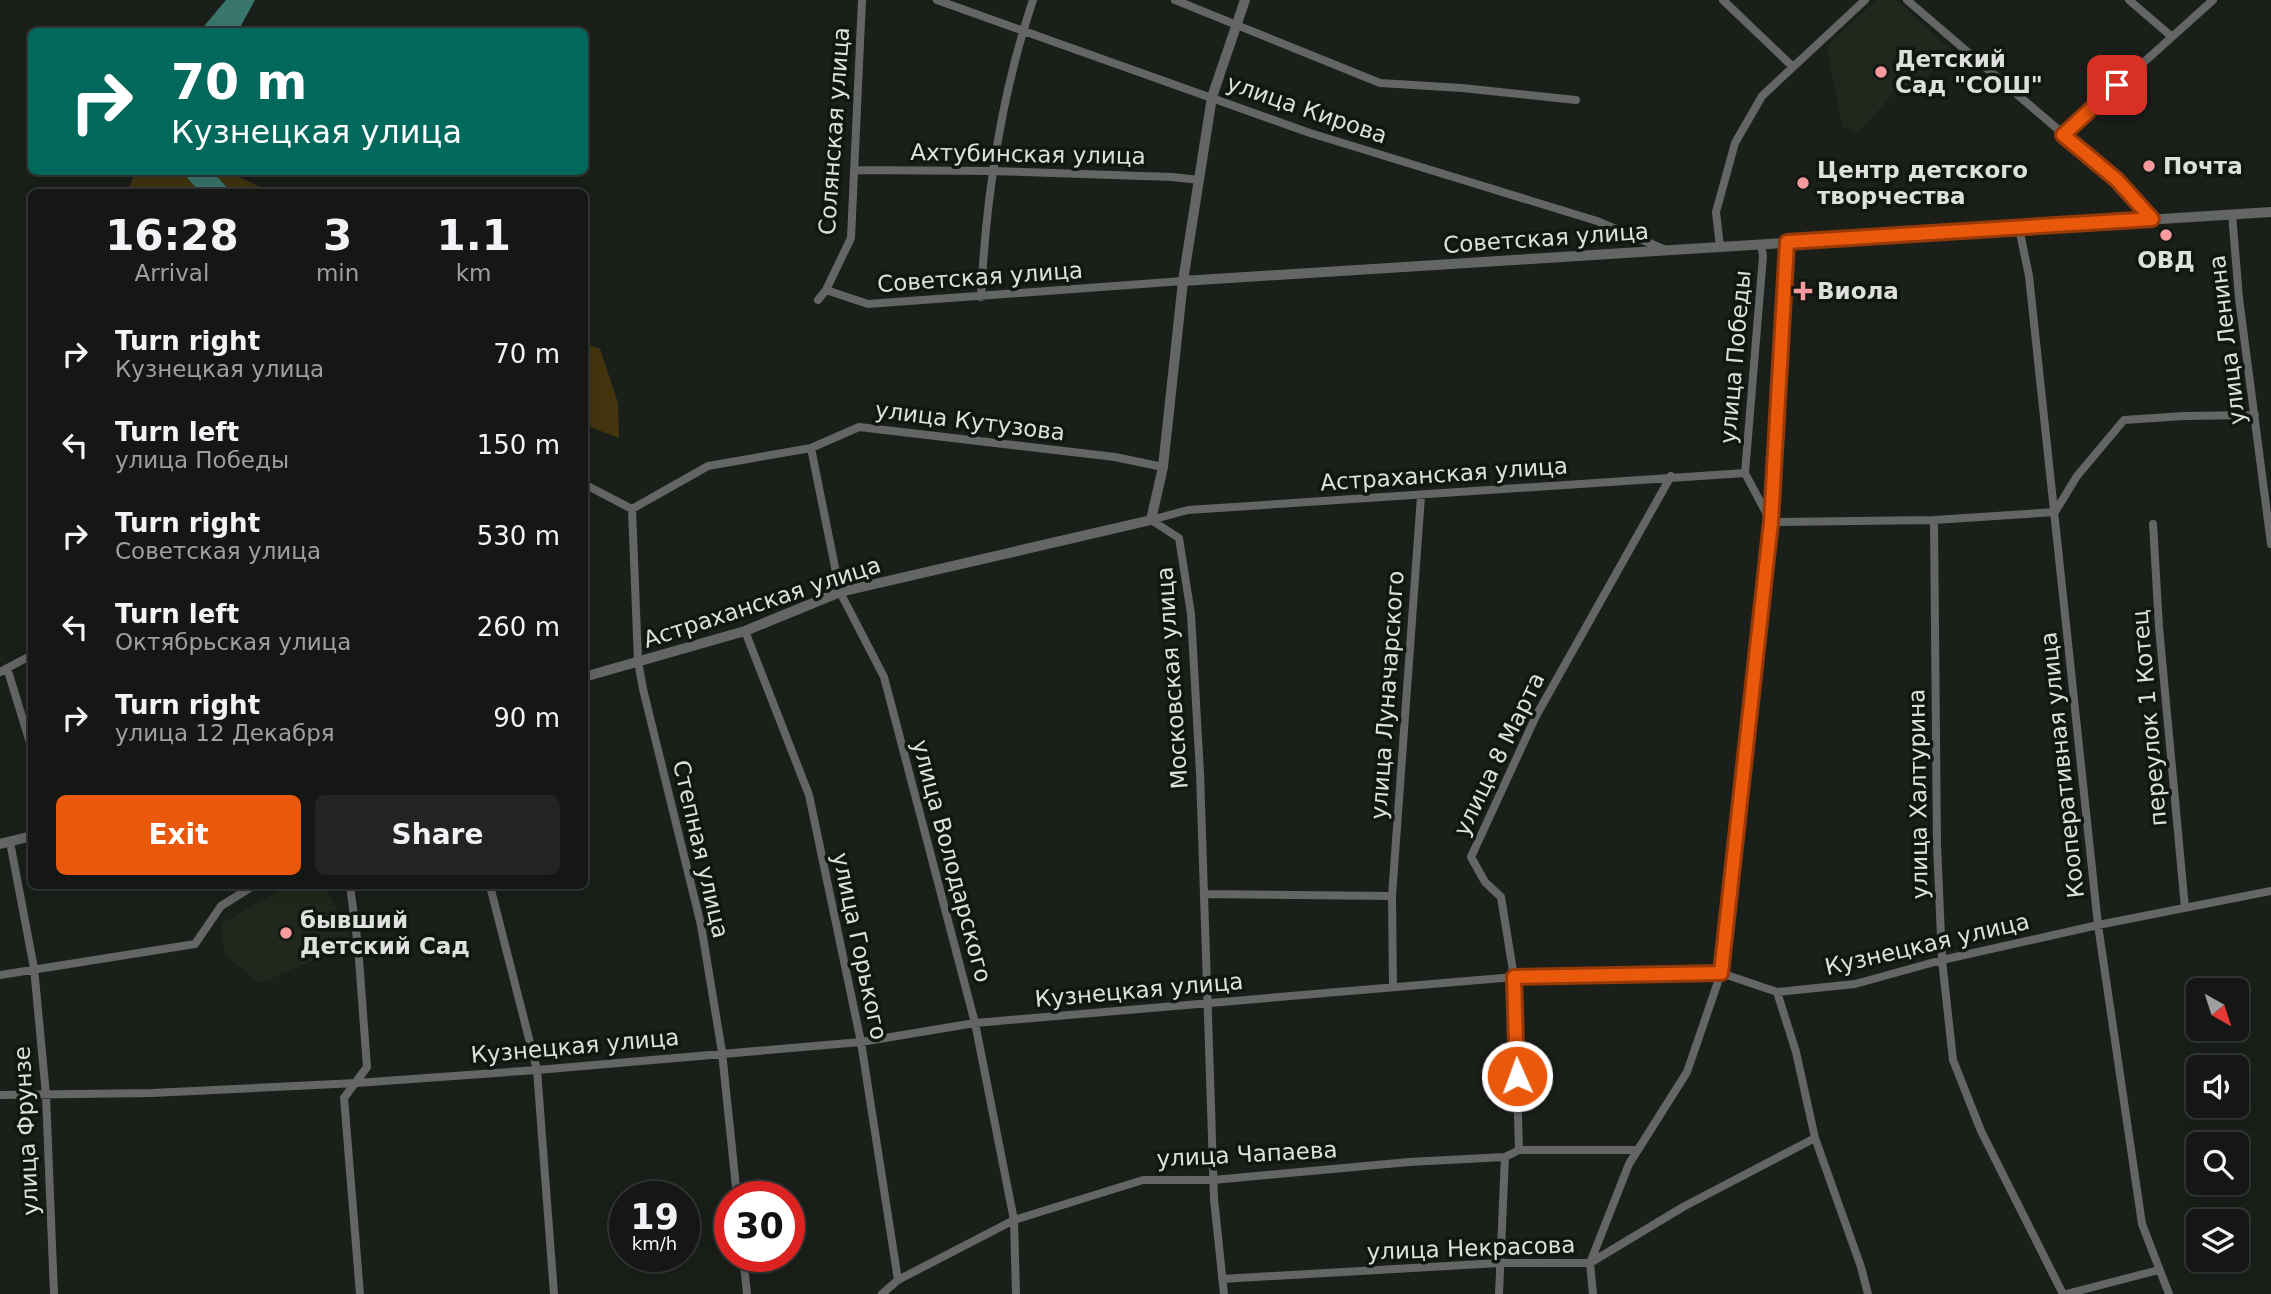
<!DOCTYPE html>
<meta charset="utf-8">
<style>
:root{--surface:#141714;--page:#212422;--text:#f1f3f6;--muted:#9d9fa0;--line:#333634;--accent:#ea580c}
body{margin:0;font-family:"DejaVu Sans",sans-serif;background:var(--page);color:var(--text);height:100vh;display:flex;flex-direction:column;font-size:26px;white-space:nowrap}
*{box-sizing:border-box;margin:0}
p{font-size:23px;color:var(--muted)}
.icon{flex:none;width:38px;height:38px;fill:none;stroke:currentColor;stroke-width:2;stroke-linecap:round;stroke-linejoin:round}
.map{position:relative;flex:1;overflow:hidden}
.sheet{position:absolute;left:28px;top:189px;width:560px;height:700px;display:flex;flex-direction:column;background:var(--surface);border-radius:10px;box-shadow:0 4px 18px #0003,0 0 0 2px var(--line)}
.sheet>*{flex:none}
.banner{position:absolute;left:28px;top:28px;width:560px;height:147px;border-radius:10px;box-shadow:0 4px 18px #0003,0 0 0 2px var(--line);background:#00695c;color:#fff;overflow:hidden}
.needle{width:46px;rotate:141deg}
.buttons{position:absolute;left:2186px;top:978px;display:grid;gap:14px}
.buttons a{display:grid;place-items:center;width:63px;height:63px;border-radius:10px;background:var(--surface);box-shadow:0 4px 18px #0003,0 0 0 2px var(--line);font-size:35px}
.speed{position:absolute;left:609px;top:1181px;display:flex;gap:14px;font-size:35px;font-weight:700;text-align:center}
.speed>*{display:grid;place-content:center;width:91px;height:91px;border-radius:50%;background:var(--surface);box-shadow:0 4px 18px #0003,0 0 0 2px var(--line);line-height:1}
.speed small{font-size:18px;font-weight:400}
.speed .limit{border:10px solid #d22;background:#fff;color:#111}
.pin{position:absolute;display:grid;place-items:center;width:60px;height:60px;color:#fff;margin:-30px;border-radius:14px;box-shadow:0 4px 10px #0006}
.me{position:absolute;width:77px;margin:-38px;rotate:358deg;stroke-linejoin:round;filter:drop-shadow(0 0 5px #0008)}
.turn{display:flex;align-items:center;gap:24px;height:147px;padding:0 28px;font-size:32px}
.turn .icon{width:91px;height:91px;stroke-width:2.5}
.turn b{display:block;font-size:49px;line-height:60px}
.eta{display:flex;justify-content:space-evenly;align-items:center;height:119px;text-align:center}
.eta b{font-size:42px;font-weight:600;line-height:49px}
.cta{display:flex;gap:14px;margin-top:auto;padding:14px 28px}
.cta a{flex:1;height:80px;border-radius:10px;background:var(--accent);color:#fff;font-size:28px;font-weight:600;line-height:80px;text-align:center}
.cta a+a{background:var(--page);color:var(--text)}
ul{padding:0;list-style:none}
li{display:flex;align-items:center;gap:21px;height:91px;padding:0 28px}
li div{flex:1}
li b{display:block;font-size:26px}
li em{font-style:normal}
.map>svg:first-child{display:block}
</style>
<div class="map">
<svg width="2271" height="1294" viewBox="0 0 2271 1294">
<rect width="100%" height="100%" fill="#1b1f1a"/>
<path fill="#20281d" d="M1876 0H1897L1952 51 1910 95 1894 93 1857 134 1842 126 1827 46Z
M287 886H325L354 943 260 983 225 955 221 924Z"/>
<path fill="#433510" d="M136 172H182L200 192H131L129 187Z
M213 172H232L239 177 271 192H231Z
M585 343 600 349 618 403 619 438 585 425Z"/>
<path fill="#3b766d" d="M226 0H255L238 31H200Z
M182 172H213L231 192H200Z"/>
<g fill="none" stroke-linecap="round" stroke-linejoin="round">
<path stroke="#636664" stroke-width="8" d="M937 0 1310 133 1597 221 1666 250
M1175 0 1380 83 1462 88 1576 100
M1723 0 1793 67
M1907 0 2117 180 2152 219
M2129 0 2171 36
M2063 135 2213 0
M856 170 992 171 1172 177 1200 180
M2232 214 2239 298 2271 544
M2019 228 2029 276 2098 925 2142 1224 2169 1294
M1720 247 1716 212 1735 143 1762 96 1865 0
M826 290 868 304 1183 281
M981 297C986 197 1001 95 1033 0
M818 300 826 290 851 238 862 0
M811 448 840 592 884 677 975 1023 1014 1220 1016 1294
M1745 473 1763 256 1761 244
M584 484 632 509 708 466 811 448 859 427 1115 457 1163 467
M632 509 638 661 643 689 701 925 722 1052 737 1197
M1151 520 1188 510 1745 473 1771 522 1934 520 2055 512 2077 476 2124 420 2184 416 2255 415
M1151 520 1179 538 1191 614 1200 773 1214 1199 1224 1294
M1934 520 1937 844 1942 960 1953 1060 1981 1131 2063 1294
M2153 524 2159 627 2185 908
M745 631 809 795 861 1042 898 1280
M7 668 32 749
M0 672 32 655
M10 842 34 968 46 1095 54 1294
M350 886 358 946 367 1067 344 1098 360 1294
M490 886 537 1070 554 1294
M1204 894 1392 896
M0 975 195 944 221 906 253 886
M1393 987 1392 896 1421 496
M1777 992 1796 1052 1815 1138 1861 1267 1868 1294
M0 1095 152 1093 356 1083 537 1070 861 1042 975 1023 1514 977 1721 973 1777 992 1855 984 1942 960 2098 925 2271 891
M1519 1150 1514 977 1501 897 1485 882 1471 857 1536 716 1671 476
M743 1256 747 1294
M1222 1279 1499 1263H1590L1683 1207 1815 1138
M882 1294 898 1280 1014 1220 1143 1180H1213L1409 1162 1505 1157 1519 1150H1638
M1499 1294 1505 1157
M1593 1294 1590 1263 1629 1164 1687 1072 1721 973 1771 522 1787 242
M2066 1294 2159 1270"/>
<path stroke="#636664" stroke-width="10" d="M1183 281 2271 212
M584 677 745 631 840 592 1151 520 1163 467 1183 281 1212 97 1245 0
M0 844 32 836"/>
</g>
<g fill="none" stroke-linecap="round" stroke-linejoin="round">
<g stroke="#983908" stroke-width="18">
<path id="route" d="M1517 1076 1514 977 1721 973 1771 522 1787 242 2152 219 2117 180 2063 135 2117 85"/>
</g>
<use href="#route" stroke="#ea580c" stroke-width="12"/>
</g>
<g fill="#f59b9e" stroke="#121611" stroke-width="2.5">
<circle cx="1881" cy="72" r="7"/>
<circle cx="2149" cy="166" r="7"/>
<circle cx="1803" cy="183" r="7"/>
<circle cx="2166" cy="235" r="7"/>
<path d="M1799.5 280.5h7v7h7v7h-7v7h-7v-7h-7v-7h7z"/>
<circle cx="286" cy="933" r="7"/>
</g>
<g text-anchor="middle" stroke-width="7" stroke-linejoin="round" paint-order="stroke">
<g font-size="23" font-weight="bold" fill="#dde0dc" stroke="#121611" text-anchor="start">
<text x="1895" y="67">Детский<tspan x="1895" dy="26">Сад "СОШ"</tspan></text>
<text x="2163" y="174">Почта</text>
<text x="1817" y="178">Центр детского<tspan x="1817" dy="26">творчества</tspan></text>
<text x="2166" y="268" text-anchor="middle">ОВД</text>
<text x="1817" y="299">Виола</text>
<text x="300" y="928">бывший<tspan x="300" dy="26">Детский Сад</tspan></text>
</g>
<g font-size="23" fill="#dde0dc" stroke="#121611">
<text transform="translate(1307 109) rotate(19)" y="8">улица Кирова</text>
<text transform="translate(834 131) rotate(-86)" y="8">Солянская улица</text>
<text transform="translate(1028 154) rotate(1)" y="8">Ахтубинская улица</text>
<text transform="translate(1546 238) rotate(-4)" y="8">Советская улица</text>
<text transform="translate(980 277) rotate(-4)" y="8">Советская улица</text>
<text transform="translate(2227 340) rotate(-97)" y="8">улица Ленина</text>
<text transform="translate(1735 357) rotate(-85)" y="8">улица Победы</text>
<text transform="translate(970 421) rotate(7)" y="8">улица Кутузова</text>
<text transform="translate(1444 474) rotate(-4)" y="8">Астраханская улица</text>
<text transform="translate(762 602) rotate(-18)" y="8">Астраханская улица</text>
<text transform="translate(1172 678) rotate(-94)" y="8">Московская улица</text>
<text transform="translate(1387 695) rotate(-86)" y="8">улица Луначарского</text>
<text transform="translate(2149 718) rotate(-95)" y="8">переулок 1 Котец</text>
<text transform="translate(1499 754) rotate(-64)" y="8">улица 8 Марта</text>
<text transform="translate(2062 765) rotate(-96)" y="8">Кооперативная улица</text>
<text transform="translate(1918 794) rotate(-91)" y="8">улица Халтурина</text>
<text transform="translate(701 849) rotate(77)" y="8">Степная улица</text>
<text transform="translate(952 861) rotate(75)" y="8">улица Володарского</text>
<text transform="translate(1927 944) rotate(-13)" y="8">Кузнецкая улица</text>
<text transform="translate(860 946) rotate(78)" y="8">улица Горького</text>
<text transform="translate(1139 990) rotate(-5)" y="8">Кузнецкая улица</text>
<text transform="translate(575 1046) rotate(-5)" y="8">Кузнецкая улица</text>
<text transform="translate(26 1131) rotate(-93)" y="8">улица Фрунзе</text>
<text transform="translate(1247 1154) rotate(-3)" y="8">улица Чапаева</text>
<text transform="translate(1471 1248) rotate(-2)" y="8">улица Некрасова</text>
</g>
</g>
</svg>
<div class="buttons">
<a><svg class="needle" viewBox="-14 -14 28 28"><path d="M0-13l5 13h-10z" fill="#e53935"/><path d="M0 13l5-13h-10z" fill="#9d9fa0"/></svg></a>
<a><svg class="icon" aria-label="sound" viewBox="0 0 24 24"><path d="M4 9h4l5-4v14l-5-4H4zM17 9q2 3 0 6"/></svg></a>
<a><svg class="icon" aria-label="search" viewBox="0 0 24 24"><circle cx="10" cy="10" r="6"/><path d="M15 15l6 6"/></svg></a>
<a><svg class="icon" aria-label="layers" viewBox="0 0 24 24"><path d="M12 4l9 5-9 5-9-5zM3 14l9 5 9-5"/></svg></a>
</div>
<div class="speed"><div>19<small>km/h</small></div><div class="limit">30</div></div>
<div class="pin" style="left:2117px;top:85px;background:#d93025"><svg class="icon" aria-label="arrive" viewBox="0 0 24 24"><path d="M6 21V4h12l-3 4 3 4H6"/></svg></div>
<svg class="me" style="left:1517px;top:1076px" viewBox="-20 -20 40 40"><circle r="17" fill="#ea580c" stroke="#fff" stroke-width="3"/><path d="M0-11L8 9 0 5-8 9z" fill="#fff"/></svg>
<div class="banner">
<div class="turn"><svg class="icon" aria-label="right" viewBox="0 0 24 24"><path d="M7 20v-9h11M14 6l5 5-5 5"/></svg><div><b>70 m</b>Кузнецкая улица</div></div>
</div>
<section class="sheet">
<div class="eta">
<div><b>16:28</b><p>Arrival</p></div>
<div><b>3</b><p>min</p></div>
<div><b>1.1</b><p>km</p></div>
</div>
<ul>
<li><svg class="icon" aria-label="right" viewBox="0 0 24 24"><path d="M7 20v-9h11M14 6l5 5-5 5"/></svg><div><b>Turn right</b><p>Кузнецкая улица</p></div><em>70 m</em></li>
<li><svg class="icon" aria-label="left" viewBox="0 0 24 24"><path d="M17 20v-9H6M10 6l-5 5 5 5"/></svg><div><b>Turn left</b><p>улица Победы</p></div><em>150 m</em></li>
<li><svg class="icon" aria-label="right" viewBox="0 0 24 24"><path d="M7 20v-9h11M14 6l5 5-5 5"/></svg><div><b>Turn right</b><p>Советская улица</p></div><em>530 m</em></li>
<li><svg class="icon" aria-label="left" viewBox="0 0 24 24"><path d="M17 20v-9H6M10 6l-5 5 5 5"/></svg><div><b>Turn left</b><p>Октябрьская улица</p></div><em>260 m</em></li>
<li><svg class="icon" aria-label="right" viewBox="0 0 24 24"><path d="M7 20v-9h11M14 6l5 5-5 5"/></svg><div><b>Turn right</b><p>улица 12 Декабря</p></div><em>90 m</em></li>
</ul>
<div class="cta"><a>Exit</a><a>Share</a></div>
</section>
</div>
